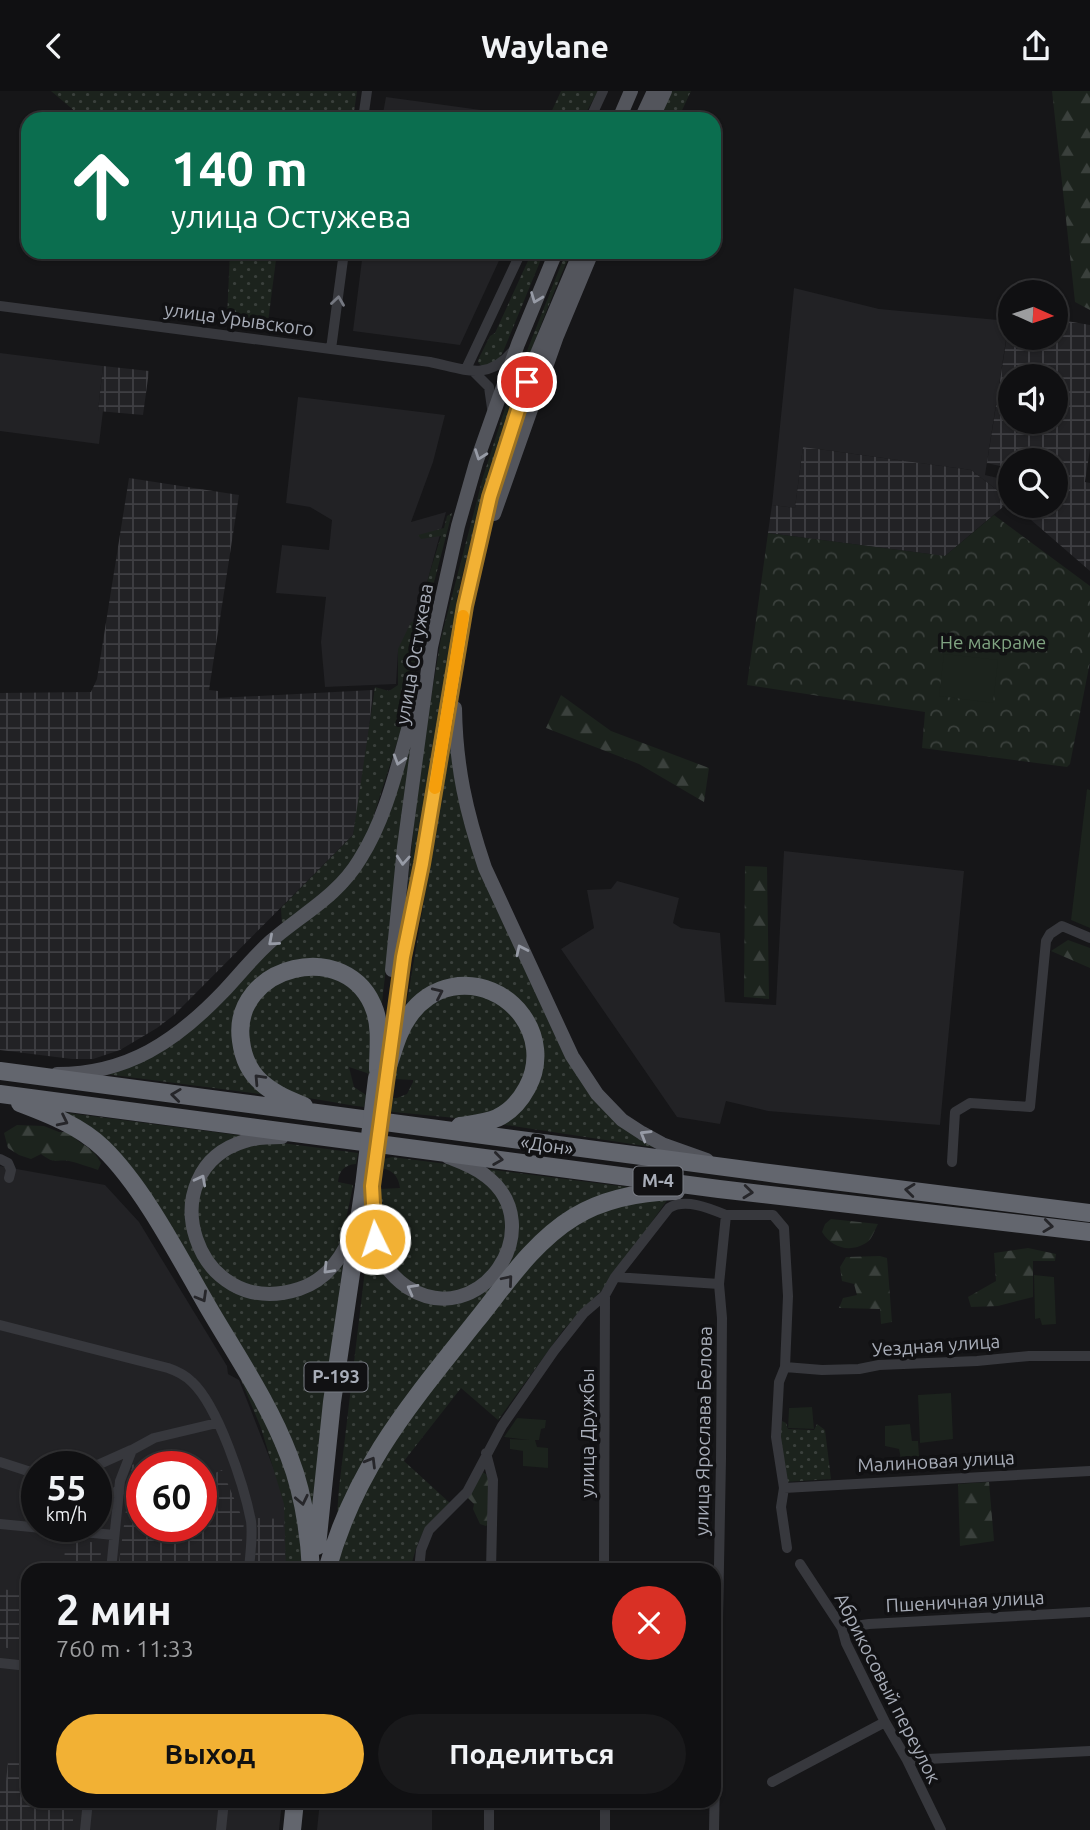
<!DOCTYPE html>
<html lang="ru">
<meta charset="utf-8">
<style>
:root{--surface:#101012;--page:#19191b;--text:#f1f3f6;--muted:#9c9d9f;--line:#303032;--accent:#f2b134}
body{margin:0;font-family:Ubuntu,sans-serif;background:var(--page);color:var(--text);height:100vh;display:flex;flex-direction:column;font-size:26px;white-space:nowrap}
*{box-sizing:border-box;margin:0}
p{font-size:23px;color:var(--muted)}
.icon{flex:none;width:38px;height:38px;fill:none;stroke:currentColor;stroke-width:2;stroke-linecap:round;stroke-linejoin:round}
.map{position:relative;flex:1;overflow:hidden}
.side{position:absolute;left:21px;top:1472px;width:700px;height:245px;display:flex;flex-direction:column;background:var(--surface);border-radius:21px;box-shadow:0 2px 5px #0004,0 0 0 2px var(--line)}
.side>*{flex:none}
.guide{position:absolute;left:21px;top:21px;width:700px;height:147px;border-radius:21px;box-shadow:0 2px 5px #0004,0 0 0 2px var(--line);background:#0b6e4f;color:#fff;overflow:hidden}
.needle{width:46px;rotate:93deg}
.controls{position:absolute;left:998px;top:189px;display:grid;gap:14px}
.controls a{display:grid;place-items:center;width:70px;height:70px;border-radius:50%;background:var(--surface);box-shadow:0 2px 5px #0004,0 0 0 2px var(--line);font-size:35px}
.speed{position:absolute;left:21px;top:1360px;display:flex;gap:14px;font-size:35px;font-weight:700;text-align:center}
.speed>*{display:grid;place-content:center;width:91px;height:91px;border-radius:50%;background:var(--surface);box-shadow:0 2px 5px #0004,0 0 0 2px var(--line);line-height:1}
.speed small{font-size:18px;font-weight:400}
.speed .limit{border:10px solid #d22;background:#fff;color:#111}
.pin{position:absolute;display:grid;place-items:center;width:60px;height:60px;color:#fff;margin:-30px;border:4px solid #fff;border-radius:50%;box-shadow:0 2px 7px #0007}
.me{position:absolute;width:77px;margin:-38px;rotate:356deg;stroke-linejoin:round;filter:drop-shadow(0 0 5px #0008)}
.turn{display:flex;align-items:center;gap:24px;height:147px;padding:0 35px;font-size:32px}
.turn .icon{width:91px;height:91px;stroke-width:2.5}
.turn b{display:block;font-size:49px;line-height:60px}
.round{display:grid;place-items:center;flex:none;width:74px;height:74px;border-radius:37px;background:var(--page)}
.head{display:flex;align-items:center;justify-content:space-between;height:119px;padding:0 35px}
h1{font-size:42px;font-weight:700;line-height:52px}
.primary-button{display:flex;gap:14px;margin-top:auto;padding:14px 35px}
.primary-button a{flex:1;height:80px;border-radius:42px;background:var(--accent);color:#111;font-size:28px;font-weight:700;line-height:80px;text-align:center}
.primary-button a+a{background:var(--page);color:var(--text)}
header{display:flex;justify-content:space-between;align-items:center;height:91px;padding:0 35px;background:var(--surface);font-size:32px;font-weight:700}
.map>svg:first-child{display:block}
</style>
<header><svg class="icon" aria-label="back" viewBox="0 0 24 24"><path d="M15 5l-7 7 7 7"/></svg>Waylane<svg class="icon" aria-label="share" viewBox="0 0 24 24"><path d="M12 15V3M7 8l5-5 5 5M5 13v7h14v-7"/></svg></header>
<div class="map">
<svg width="1090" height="1739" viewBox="0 0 1090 1739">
<defs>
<pattern id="industrial-grid" width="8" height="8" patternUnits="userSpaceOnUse" patternTransform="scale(1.75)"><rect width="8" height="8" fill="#222225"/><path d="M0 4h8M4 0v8" fill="none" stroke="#3f3f43"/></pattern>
<pattern id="grass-dots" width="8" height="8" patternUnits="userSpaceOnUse" patternTransform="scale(1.75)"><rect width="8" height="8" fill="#1c231d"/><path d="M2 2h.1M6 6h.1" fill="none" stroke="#3a403c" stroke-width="1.8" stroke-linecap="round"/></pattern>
<pattern id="forest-firs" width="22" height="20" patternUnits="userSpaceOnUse" patternTransform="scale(1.75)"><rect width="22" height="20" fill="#1c231d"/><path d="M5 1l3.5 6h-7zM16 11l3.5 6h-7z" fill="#3a403c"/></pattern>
<pattern id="park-crowns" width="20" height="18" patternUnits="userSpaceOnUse" patternTransform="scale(1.75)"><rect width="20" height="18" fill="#1c231d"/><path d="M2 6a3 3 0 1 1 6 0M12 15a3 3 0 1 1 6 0" fill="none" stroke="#3a403c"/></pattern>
</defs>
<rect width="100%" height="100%" fill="#161618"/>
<path fill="#222225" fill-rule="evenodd" d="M386 6 547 28H382Z
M363 161H503L460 254 353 240Z
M794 197 879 218 1009 230 985 384 998 387 997 399 971 379 803 356 795 417 772 414Z
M0 262 103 275 98 320H103L99 353 0 340Z
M298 306 445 324 433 371 411 431 446 421 416 533 398 561 396 593 325 596 321 551 326 506 276 502 282 454 329 459 332 429 310 416 286 412Z
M784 760 964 780 940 1034 768 1020 726 1010 720 1033 677 1026 561 858 594 837 587 799 611 798 617 790 679 807 673 832 681 837 720 842 725 911 776 914Z
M0 1075 105 1094 139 1131 227 1275 228 1283 239 1289 288 1414 300 1479H28V1710H282L279 1739H0ZM37 1376H96V1435H37ZM142 1376H201V1435H142Z
M320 1710H432V1739H317Z"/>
<path fill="url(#industrial-grid)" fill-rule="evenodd" d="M1010 226V247H1055V228L1090 234V358L1085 391 1090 392V480L1015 415H1055V369H1010V410L945 465 768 442 772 414 795 417 803 356 971 379 997 399 1000 375 987 372ZM1010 285H1055V331H1010Z
M103 275 149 280 143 324 98 320Z
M129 387 239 404 209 599 218 600V607L373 599 364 689 353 744 174 924 157 937 120 959 93 968H72L0 959V602L91 601 97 588Z
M161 1362 166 1375 142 1376V1435H201V1388L222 1379 244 1431 239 1479H118L132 1374Z
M258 1427 283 1428 286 1479H254Z
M66 1449 102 1452 99 1479H63Z
M0 1498 28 1501 22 1559 0 1556Z
M8 1671 28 1673V1710H75L72 1739H0V1700H5Z"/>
<path fill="url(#grass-dots)" d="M51 0H357L353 28H84Z
M561 0H598L583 27 549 26Z
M669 0H691L678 28H662L658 23Z
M230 161H277L268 231 227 227Z
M532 161H544L503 261 497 271 482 276 478 271 479 267 490 245 495 242Z
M566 161H571C522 274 484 388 457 508L422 742 407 802 420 674 441 547 483 386 508 308Z
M452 422 423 534 408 617 367 746 342 785 282 834 281 817 353 744 375 596 389 600 398 594V558L411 531 415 530 441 445 421 448 418 444 444 437 447 425Z
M412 643 381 921 370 935V983L349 976 354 996 366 1004 364 1016C332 1012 299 1003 267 1004L105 983 167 957 180 949 267 860 350 791Z
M451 649 457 695 570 971 658 1057 466 1028 383 1020 385 1007H397L407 1003 413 991V989L394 988Z
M61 1021 245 1045 259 1053 282 1052 358 1062 356 1073C344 1074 339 1080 338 1091L353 1094C349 1119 340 1145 343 1170L314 1432 303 1395 169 1143Z
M392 1066 628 1096 668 1108 607 1194 564 1238 498 1329 461 1297 404 1370 451 1413C423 1434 419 1445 410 1479H333L339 1397 367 1162 383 1155 379 1131 380 1098 400 1097C398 1082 390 1078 376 1076V1070Z
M244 1287 256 1307 296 1403 303 1479H286L284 1413 261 1337 241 1289Z
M782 1330 786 1332 788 1338 814 1339 817 1333 825 1339 831 1388 785 1391 779 1346Z"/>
<path fill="url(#forest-firs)" d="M1052 0H1090V219L1075 211Z
M561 604 611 640 709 677 704 711 639 673 546 637Z
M745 775 767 776 769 908 744 906Z
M1068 849 1090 857V877L1051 860Z
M17 1034 44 1035 59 1041H69C81 1056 91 1053 101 1072L98 1079C89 1076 78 1072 69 1070 54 1068 56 1074 41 1063L31 1068 19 1064 8 1057 4 1042Z
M831 1128 878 1133C875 1138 872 1149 866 1152 850 1162 832 1157 822 1141L825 1133Z
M1028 1157 1056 1163 1055 1170H1033V1206L998 1215 971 1216 968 1206 996 1190 994 1162Z
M880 1165 887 1167 892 1231 881 1233 880 1218 839 1217 843 1207 857 1204 854 1193 842 1190 840 1176 846 1166Z
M483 1381 491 1387V1432L486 1435 480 1433 473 1418 474 1413 467 1406Z
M989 1391 994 1450 960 1455 958 1393Z"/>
<path fill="url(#park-crowns)" d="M994 424 1090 495V571L1070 673 1067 676 922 657 925 621 747 594 768 442 945 465Z"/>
<path fill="#1c231d" d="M944 563 998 569 993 612 939 605Z
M1087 698 1090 699V837L1071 829Z
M1034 1184 1054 1186 1056 1233 1042 1234 1040 1227 1035 1228Z
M951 1302 953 1348 920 1352 918 1304Z
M812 1316 814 1338 788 1337 789 1317Z
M517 1327 546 1329 545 1337 541 1338 539 1349H535L537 1356 548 1357V1377L523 1375V1360L510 1358V1348L529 1349 504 1346Z
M910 1333 912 1350H918L920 1378 903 1379 899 1358 885 1355V1335Z"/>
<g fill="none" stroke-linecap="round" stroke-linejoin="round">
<path stroke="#37383d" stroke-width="10" d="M363 28 367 0
M590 28 603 0
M0 215 430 271C464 278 487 291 513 260
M331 258 344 161
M466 278 521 161
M473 280 489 296 492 317
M0 1068 8 1072 11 1079 9 1087
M952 1071 955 1021 970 1012 1030 1016 1046 850 1050 843 1062 835 1090 847
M615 1186 719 1193
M0 1234 168 1277C177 1280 185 1284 192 1291 218 1315 244 1394 251 1430 253 1446 250 1463 249 1479
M785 1276 822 1279 859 1278 879 1274 977 1270 1029 1265H1090
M486 1362 493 1389 491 1479
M0 1371 37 1383
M93 1376 131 1359
M784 1397 1090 1380
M96 1400 119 1402
M0 1433 114 1444
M800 1473 842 1537 846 1552 885 1631 907 1669 941 1739
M111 1479 120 1390 132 1359 154 1347 217 1332
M419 1479 421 1459 429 1439 467 1401 502 1335 554 1260 584 1222 605 1204 615 1186 669 1117C685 1107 709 1117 726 1124
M604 1479 605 1204
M842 1537 869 1533 1090 1521
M0 1572 28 1575
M907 1669 1090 1660
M772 1691 885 1631
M605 1710V1739
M85 1739 88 1710
M221 1739 224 1710
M489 1739V1710
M714 1739 721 1368 722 1227 719 1193 726 1124H773L784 1137 788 1205 785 1276 779 1291 776 1346 784 1397 781 1416 787 1457"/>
<path stroke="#53555c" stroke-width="14" d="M619 28 631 0
M641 28 654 0
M652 28 665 0
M494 423 557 245 592 161
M455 617C456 676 466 721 485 777L572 965 597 1003 622 1029 642 1042 662 1053 707 1069
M392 879 404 756 431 556 458 435 476 372 518 253 556 161
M57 983C128 983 176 950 223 901 239 884 253 866 271 850 302 823 338 805 360 768 390 721 400 661 417 608
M386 989 403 866 422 773 465 515 479 450 506 352 534 270 580 161
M282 1046C270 1046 257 1046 245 1050 148 1079 194 1232 299 1198 327 1189 345 1164 353 1137
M372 1095C373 1116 372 1138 378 1159 383 1174 394 1187 407 1196 480 1243 552 1135 486 1085 475 1076 461 1071 448 1066"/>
<path stroke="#63666e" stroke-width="18" d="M388 975C394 958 398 940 409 925 419 910 435 899 452 896 509 886 555 946 527 997 520 1010 510 1021 497 1027 485 1032 472 1033 460 1035
M0 980 777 1083 1090 1122
M0 1003 719 1098 1090 1141
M20 1012C49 1023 80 1035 103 1057 144 1097 179 1166 208 1216 236 1264 269 1312 289 1365 303 1401 309 1440 311 1479
M304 1015C290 1009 274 1003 262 992 249 981 243 966 241 950 230 874 349 844 375 920 381 938 378 960 378 979
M317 1455 332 1311 364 1095
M327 1479C355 1376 411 1312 476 1230 505 1194 533 1151 574 1126 605 1107 640 1101 676 1100
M292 1739 295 1710"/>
<path stroke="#63666e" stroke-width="18" d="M364 1095 377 987"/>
</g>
<defs><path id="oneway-chevron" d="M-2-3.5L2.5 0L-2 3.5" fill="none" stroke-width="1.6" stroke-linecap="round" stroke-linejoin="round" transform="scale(1.75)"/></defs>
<g stroke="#979ba6">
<use href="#oneway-chevron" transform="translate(536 207) rotate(111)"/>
<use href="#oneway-chevron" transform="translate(480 364) rotate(110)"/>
<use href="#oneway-chevron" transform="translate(399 669) rotate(107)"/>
<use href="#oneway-chevron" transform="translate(403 769) rotate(94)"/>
<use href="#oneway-chevron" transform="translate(273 850) rotate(139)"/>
<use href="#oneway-chevron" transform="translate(521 859) rotate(-115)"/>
<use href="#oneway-chevron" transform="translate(645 1044) rotate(-149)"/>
<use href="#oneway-chevron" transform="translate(201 1089) rotate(-62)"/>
<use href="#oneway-chevron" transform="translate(328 1178) rotate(134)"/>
<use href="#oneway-chevron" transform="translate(412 1198) rotate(-151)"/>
</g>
<use stroke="#757881" href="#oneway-chevron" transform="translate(338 210) rotate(-82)"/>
<g stroke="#26262a">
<use href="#oneway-chevron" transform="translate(438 902) rotate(-25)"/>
<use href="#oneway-chevron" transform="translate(259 988) rotate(-133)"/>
<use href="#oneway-chevron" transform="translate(176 1004) rotate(-173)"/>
<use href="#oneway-chevron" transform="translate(63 1030) rotate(26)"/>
<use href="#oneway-chevron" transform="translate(498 1068) rotate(8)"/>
<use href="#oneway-chevron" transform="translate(910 1099) rotate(-174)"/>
<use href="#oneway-chevron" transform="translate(748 1101) rotate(6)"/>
<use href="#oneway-chevron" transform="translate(1048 1135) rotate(7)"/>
<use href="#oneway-chevron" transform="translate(508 1189) rotate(-50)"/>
<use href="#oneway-chevron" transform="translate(202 1206) rotate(60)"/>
<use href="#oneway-chevron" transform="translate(371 1371) rotate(-59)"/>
<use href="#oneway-chevron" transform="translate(302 1409) rotate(78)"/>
</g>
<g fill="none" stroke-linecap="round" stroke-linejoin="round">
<g stroke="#9d7322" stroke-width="18">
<path id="route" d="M375 1148 372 1095 403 866 422 773 465 515 490 406 527 291"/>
</g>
<use href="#route" stroke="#f2b134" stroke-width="12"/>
<path stroke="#f59e0b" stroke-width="12" d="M435 697 463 525"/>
</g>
<g text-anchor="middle" stroke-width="7" stroke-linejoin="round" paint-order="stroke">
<g fill="#111113" stroke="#7b7e86" stroke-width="2">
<rect x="633.5" y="1075.5" width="49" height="29" rx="5"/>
<rect x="304.5" y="1271.5" width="63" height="29" rx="5"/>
</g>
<g font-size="18" font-weight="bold" fill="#a8adb8">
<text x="658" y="1096">М-4</text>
<text x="336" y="1292">Р-193</text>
</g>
<g font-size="19" fill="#a8adb8" stroke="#111113">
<text transform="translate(239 228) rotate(8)" y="7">улица Урывского</text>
<text transform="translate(414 563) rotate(-80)" y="7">улица Остужева</text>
<text transform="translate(547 1054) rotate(8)" y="7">«Дон»</text>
<text transform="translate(936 1254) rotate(-4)" y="7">Уездная улица</text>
<text transform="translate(703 1340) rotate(-89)" y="7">улица Ярослава Белова</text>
<text transform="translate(587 1342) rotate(-90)" y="7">улица Дружбы</text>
<text transform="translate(936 1370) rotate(-3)" y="7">Малиновая улица</text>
<text transform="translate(965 1510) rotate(-3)" y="7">Пшеничная улица</text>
<text transform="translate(888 1597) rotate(63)" y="7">Абрикосовый переулок</text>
</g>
<g font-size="19" fill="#7fa381" stroke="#111113">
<text x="993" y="558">Не макраме</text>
</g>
</g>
</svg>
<div class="controls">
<a><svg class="needle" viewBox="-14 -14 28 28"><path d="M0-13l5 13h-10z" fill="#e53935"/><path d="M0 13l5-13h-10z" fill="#9c9d9f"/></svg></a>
<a><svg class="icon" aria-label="sound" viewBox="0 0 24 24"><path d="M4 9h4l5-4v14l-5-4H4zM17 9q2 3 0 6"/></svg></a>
<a><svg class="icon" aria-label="search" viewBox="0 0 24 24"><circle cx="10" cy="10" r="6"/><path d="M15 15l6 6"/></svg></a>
</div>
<div class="speed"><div>55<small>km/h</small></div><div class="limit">60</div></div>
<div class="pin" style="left:527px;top:291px;background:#d93025"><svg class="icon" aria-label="arrive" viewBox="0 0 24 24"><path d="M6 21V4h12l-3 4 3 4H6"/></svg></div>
<svg class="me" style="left:375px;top:1148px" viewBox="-20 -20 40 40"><circle r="17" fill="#f2b134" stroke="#fff" stroke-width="3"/><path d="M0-11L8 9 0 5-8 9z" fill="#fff"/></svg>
<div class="guide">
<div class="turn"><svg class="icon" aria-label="ahead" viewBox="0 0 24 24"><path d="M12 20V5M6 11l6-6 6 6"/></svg><div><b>140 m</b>улица Остужева</div></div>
</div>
<section class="side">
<div class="head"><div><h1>2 мин</h1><p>760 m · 11:33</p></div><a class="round" style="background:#d93025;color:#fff"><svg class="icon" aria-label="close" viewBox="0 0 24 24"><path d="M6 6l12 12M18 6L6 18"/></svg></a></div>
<div class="primary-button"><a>Выход</a><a>Поделиться</a></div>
</section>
</div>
